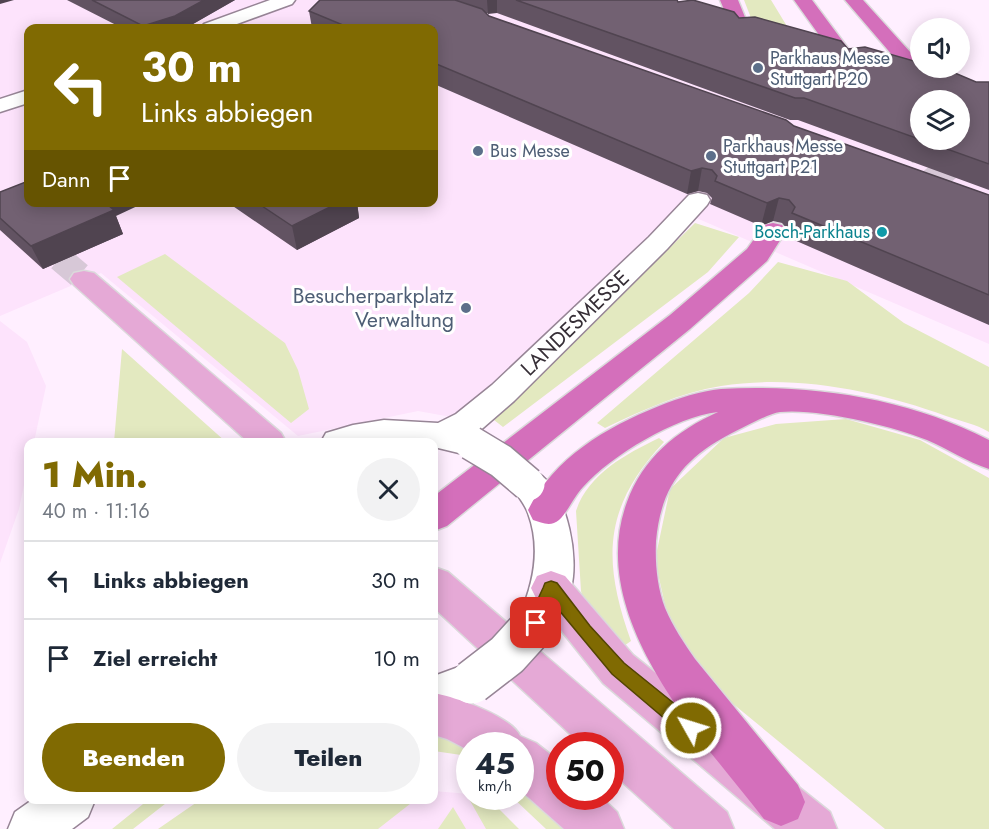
<!DOCTYPE html>
<html lang="de">
<meta charset="utf-8">
<style>
:root{--surface:#fff;--page:#f2f2f3;--text:#1f2937;--muted:#747a83;--line:#e0e1e3;--accent:#806a02}
body{margin:0;font-family:Jost,sans-serif;background:var(--page);color:var(--text);height:100vh;display:flex;flex-direction:column;font-size:22px;white-space:nowrap}
*{box-sizing:border-box;margin:0}
p{font-size:20px;color:var(--muted)}
.icon{flex:none;width:33px;height:33px;fill:none;stroke:currentColor;stroke-width:2;stroke-linecap:round;stroke-linejoin:round}
.map{position:relative;flex:1;overflow:hidden}
.panel{position:absolute;left:24px;top:438px;width:414px;height:366px;display:flex;flex-direction:column;background:var(--surface);border-radius:12px;box-shadow:0 3px 15px #0003}
.panel>*{flex:none}
.banner{position:absolute;left:24px;top:24px;width:414px;height:183px;border-radius:12px;box-shadow:0 3px 15px #0003;background:#806a02;color:#fff;overflow:hidden}
.controls{position:absolute;left:910px;top:18px;display:grid;gap:12px}
.controls a{display:grid;place-items:center;width:60px;height:60px;border-radius:50%;background:var(--surface);box-shadow:0 3px 15px #0003;font-size:30px}
.speed{position:absolute;left:456px;top:732px;display:flex;gap:12px;font-size:30px;font-weight:700;text-align:center}
.speed>*{display:grid;place-content:center;width:78px;height:78px;border-radius:50%;background:var(--surface);box-shadow:0 3px 15px #0003;line-height:1}
.speed small{font-size:15px;font-weight:400}
.speed .limit{border:9px solid #d22;background:#fff;color:#111}
.pin{position:absolute;display:grid;place-items:center;width:51px;height:51px;color:#fff;margin:-26px;border-radius:12px;box-shadow:0 3px 9px #0006}
.me{position:absolute;width:66px;margin:-33px;rotate:309deg;stroke-linejoin:round;filter:drop-shadow(0 0 4px #0008)}
.turn{display:flex;align-items:center;gap:21px;height:126px;padding:0 18px;font-size:27px}
.turn .icon{width:78px;height:78px;stroke-width:2.5}
.turn b{display:block;font-size:42px;line-height:51px}
.then{display:flex;align-items:center;height:57px;padding:0 18px;background:#0003;gap:12px;font-size:22px}
.round{display:grid;place-items:center;flex:none;width:63px;height:63px;border-radius:32px;background:var(--page)}
.summary{display:flex;align-items:center;justify-content:space-between;height:102px;padding:0 18px}
h1{font-size:36px;font-weight:800;line-height:45px;color:var(--accent)}
.button{display:flex;gap:12px;margin-top:auto;padding:12px 18px}
.button a{flex:1;height:69px;border-radius:36px;background:var(--accent);color:#fff;font-size:24px;font-weight:800;line-height:69px;text-align:center}
.button a+a{background:var(--page);color:var(--text)}
ul{padding:0;list-style:none}
li{display:flex;align-items:center;gap:18px;height:78px;padding:0 18px;border-top:2px solid var(--line)}
li div{flex:1}
li b{display:block;font-size:22px}
li em{font-style:normal}
.map>svg:first-child{display:block}
</style>
<div class="map">
<svg width="989" height="829" viewBox="0 0 989 829">
<rect width="100%" height="100%" fill="#ffefff"/>
<path fill="#fde3fc" fill-rule="evenodd" d="M0 0H638L989 101V344L694 217 490 424 418 411 298 436 101 273 0 316ZM28 28H434V202H28ZM921 100H960V140H921Z
M0 321 27 342 46 386 34 442H28V466L19 509 0 563Z
M434 791 469 794 470 796 508 829H168L207 800H434Z"/>
<path fill="#e3e9c0" d="M744 0H771L796 41 756 31Z
M695 223 739 237 708 272 503 427 494 420Z
M165 254 285 343 298 370 309 409 291 423 117 277Z
M778 262 847 281 904 323 989 367V432C976 424 960 421 946 416 877 391 795 374 721 386 679 393 643 410 605 428L597 423 749 293Z
M122 349 226 442H114Z
M846 419 920 440 989 478V829H885L732 703 671 632 655 560 670 489 724 438 776 424Z
M659 438 664 442C603 507 602 560 631 641L621 648 585 606 581 591 576 511C588 474 626 454 659 438Z
M434 735H447L470 746 469 762 461 755 434 751Z
M469 782 470 796 487 797 519 829H486L464 790Z
M521 782 567 829H546L512 797 520 796Z
M148 800H170L133 829H112Z
M200 800H415L378 829H158Z
M453 807 466 829H438Z"/>
<g fill="none" stroke-linecap="round" stroke-linejoin="round">
<path stroke="#d7c8d7" stroke-width="26" stroke-dasharray="26 13" stroke-linecap="butt" d="M0 208 84 279"/>
<path stroke="#d7c8d7" stroke-width="26" stroke-dasharray="26 13" stroke-linecap="butt" d="M906 135 989 235"/>
<g stroke="#978596" stroke-width="3">
<path id="minor" d="M270 0H295L292 4 226 28H201L204 24Z
M28 90V103L0 112V99Z
M698 193 707 195 710 200 707 205 667 249 514 401 476 434 480 441 475 450 463 454 434 447V442H321L326 433 353 425 384 420 438 423 456 414 492 385 649 237 689 195Z
M529 471C533 472 539 473 542 476 568 497 579 558 571 588 567 601 560 615 554 627L540 632 526 627 520 614C534 582 541 548 528 513 525 504 516 494 511 485L516 475Z
M472 662 487 668 494 682 487 696 434 718V676Z
M32 800H95L88 817 72 829H8L15 812Z"/>
</g>
<g stroke="#dbd9db" stroke-width="3">
<path id="major" d="M84 271 94 273 281 433 286 442H248L74 285 70 279 74 273Z
M434 567 448 572 727 812 734 829H674L610 771V746H583L434 608Z
M551 571 565 576 633 655 830 812 837 829H775L603 683 537 600 531 588 537 576Z
M434 693C455 697 511 716 520 736L536 743 560 762V796H600L617 812 624 829H564L520 790V746H470V751L447 739 434 735Z"/>
</g>
<g stroke="#dbd9db" stroke-width="3">
<path id="highway" d="M720 0H738L751 32 749 36H735Z
M794 0H812L859 63 856 67H842Z
M845 0H863L921 64V68H924L940 87 937 91 930 93 923 91Z
M773 223 782 225 786 231 767 261 690 329 447 526 434 531V496L670 315 747 249 764 225Z
M721 389C812 384 907 398 989 440V469C967 462 948 449 927 440 893 426 817 408 780 412 767 414 743 428 730 434 683 459 661 487 656 541 655 563 657 587 665 608 673 627 684 643 695 659L798 785 805 802 798 819 781 826 764 819C699 736 585 616 627 502 643 458 676 431 718 412 675 417 612 455 583 487 575 495 567 513 559 520 551 527 542 523 533 520L528 510C555 457 605 428 659 406 679 398 700 391 721 389Z"/>
</g>
<use href="#minor" fill="#fff" fill-rule="evenodd"/>
<use href="#major" fill="#e5a9d6" fill-rule="evenodd"/>
<use href="#highway" fill="#d46fbb" fill-rule="evenodd"/>
<g stroke="#978596" stroke-width="36" stroke-linecap="butt">
<path id="minor-bridge-far1" d="M471 443 501 461 528 484"/>
</g>
<g stroke="#978596" stroke-width="46" stroke-linecap="butt">
<path id="minor-bridge" d="M472 682 507 655 536 623"/>
</g>
<use href="#minor-bridge-far1" stroke="#fff" stroke-width="33"/>
<use href="#minor-bridge" stroke="#fff" stroke-width="43"/>
</g>
<path fill="#625362" d="M67 0H235L186 28H122Z
M320 0H677L678 2 930 72 976 82H989V190L798 120H790L497 13H486L489 16 794 126 989 195V325L785 236 787 229 782 223 773 221 761 226 710 204 712 198 707 193 698 191 687 194 434 84V28H312L309 11Z
M0 192 116 216 123 234 43 269 0 230Z
M227 202H357L359 218 297 250Z"/>
<path fill="#504450" d="M0 0H14L0 4Z
M204 0H235L186 28H144L143 26Z
M487 0H497V13L488 14Z
M702 168 698 191 687 194 691 171Z
M779 198 773 221 761 226 767 203Z
M99 202H146L116 216 123 234 43 269 31 246Z
M340 202H357L359 218 297 250 292 226Z"/>
<path fill="#726172" stroke="#504450" stroke-width="1.5" fill-rule="evenodd" d="M92 0H204L175 16 143 26Z
M320 0H455L482 9 489 16 786 120 794 126 989 195V295L792 213 795 207 789 200 779 198 767 203 715 181 717 176 712 170 702 168 691 171 434 63V28H350L309 11Z
M516 0H677L678 2 693 0 734 12 739 18 755 17 841 41 848 49 865 47 921 63V68H926L930 72 939 74 948 70 976 82H989V164L804 98H795ZM921 100H960V140H921Z
M28 181V202H104L114 210 31 246 0 218V192Z
M256 202H340L292 226Z"/>
<path fill="#806a02" stroke="#534501" stroke-width="1.5" d="M551 581 557 583 590 626 624 663 697 722 700 728 697 735 691 737 684 735 612 674 553 603 542 628 536 631 530 628 527 623 543 588 545 583Z"/>
<g fill="#5c6f8a" stroke="#fff" stroke-width="2">
<circle cx="758" cy="68" r="6"/>
<circle cx="478" cy="151" r="6"/>
<circle cx="711" cy="156" r="6"/>
<circle cx="466" cy="308" r="6"/>
</g>
<circle fill="#0f9aa8" stroke="#fff" stroke-width="2" cx="882" cy="232" r="6"/>
<g text-anchor="middle" stroke-width="6" stroke-linejoin="round" paint-order="stroke">
<g font-size="18" fill="#4e5e75" stroke="#fff" text-anchor="start">
<text x="770" y="64">Parkhaus Messe<tspan x="770" dy="21">Stuttgart P20</tspan></text>
<text x="723" y="152">Parkhaus Messe<tspan x="723" dy="21">Stuttgart P21</tspan></text>
<text x="490" y="157">Bus Messe</text>
</g>
<g font-size="18" fill="#0d838f" stroke="#fff" text-anchor="end">
<text x="870" y="238">Bosch-Parkhaus</text>
</g>
<g font-size="21" fill="#4e5e75" stroke="#fff" text-anchor="end">
<text x="454" y="303">Besucherparkplatz<tspan x="454" dy="24">Verwaltung</tspan></text>
</g>
<g font-size="21" fill="#362e36" stroke="#fff">
<text transform="translate(575 323) rotate(-44)" y="7">LANDESMESSE</text>
</g>
</g>
</svg>
<div class="controls">
<a><svg class="icon" aria-label="sound" viewBox="0 0 24 24"><path d="M4 9h4l5-4v14l-5-4H4zM17 9q2 3 0 6"/></svg></a>
<a><svg class="icon" aria-label="layers" viewBox="0 0 24 24"><path d="M12 4l9 5-9 5-9-5zM3 14l9 5 9-5"/></svg></a>
</div>
<div class="speed"><div>45<small>km/h</small></div><div class="limit">50</div></div>
<div class="pin" style="left:536px;top:623px;background:#d93025"><svg class="icon" aria-label="arrive" viewBox="0 0 24 24"><path d="M6 21V4h12l-3 4 3 4H6"/></svg></div>
<svg class="me" style="left:691px;top:728px" viewBox="-20 -20 40 40"><circle r="17" fill="#806a02" stroke="#fff" stroke-width="3"/><path d="M0-11L8 9 0 5-8 9z" fill="#fff"/></svg>
<div class="banner">
<div class="turn"><svg class="icon" aria-label="left" viewBox="0 0 24 24"><path d="M17 20v-9H6M10 6l-5 5 5 5"/></svg><div><b>30 m</b>Links abbiegen</div></div>
<div class="then">Dann<svg class="icon" aria-label="arrive" viewBox="0 0 24 24"><path d="M6 21V4h12l-3 4 3 4H6"/></svg></div>
</div>
<section class="panel">
<div class="summary"><div><h1>1 Min.</h1><p>40 m · 11:16</p></div><a class="round"><svg class="icon" aria-label="close" viewBox="0 0 24 24"><path d="M6 6l12 12M18 6L6 18"/></svg></a></div>
<ul>
<li><svg class="icon" aria-label="left" viewBox="0 0 24 24"><path d="M17 20v-9H6M10 6l-5 5 5 5"/></svg><div><b>Links abbiegen</b></div><em>30 m</em></li>
<li><svg class="icon" aria-label="arrive" viewBox="0 0 24 24"><path d="M6 21V4h12l-3 4 3 4H6"/></svg><div><b>Ziel erreicht</b></div><em>10 m</em></li>
</ul>
<div class="button"><a>Beenden</a><a>Teilen</a></div>
</section>
</div>
